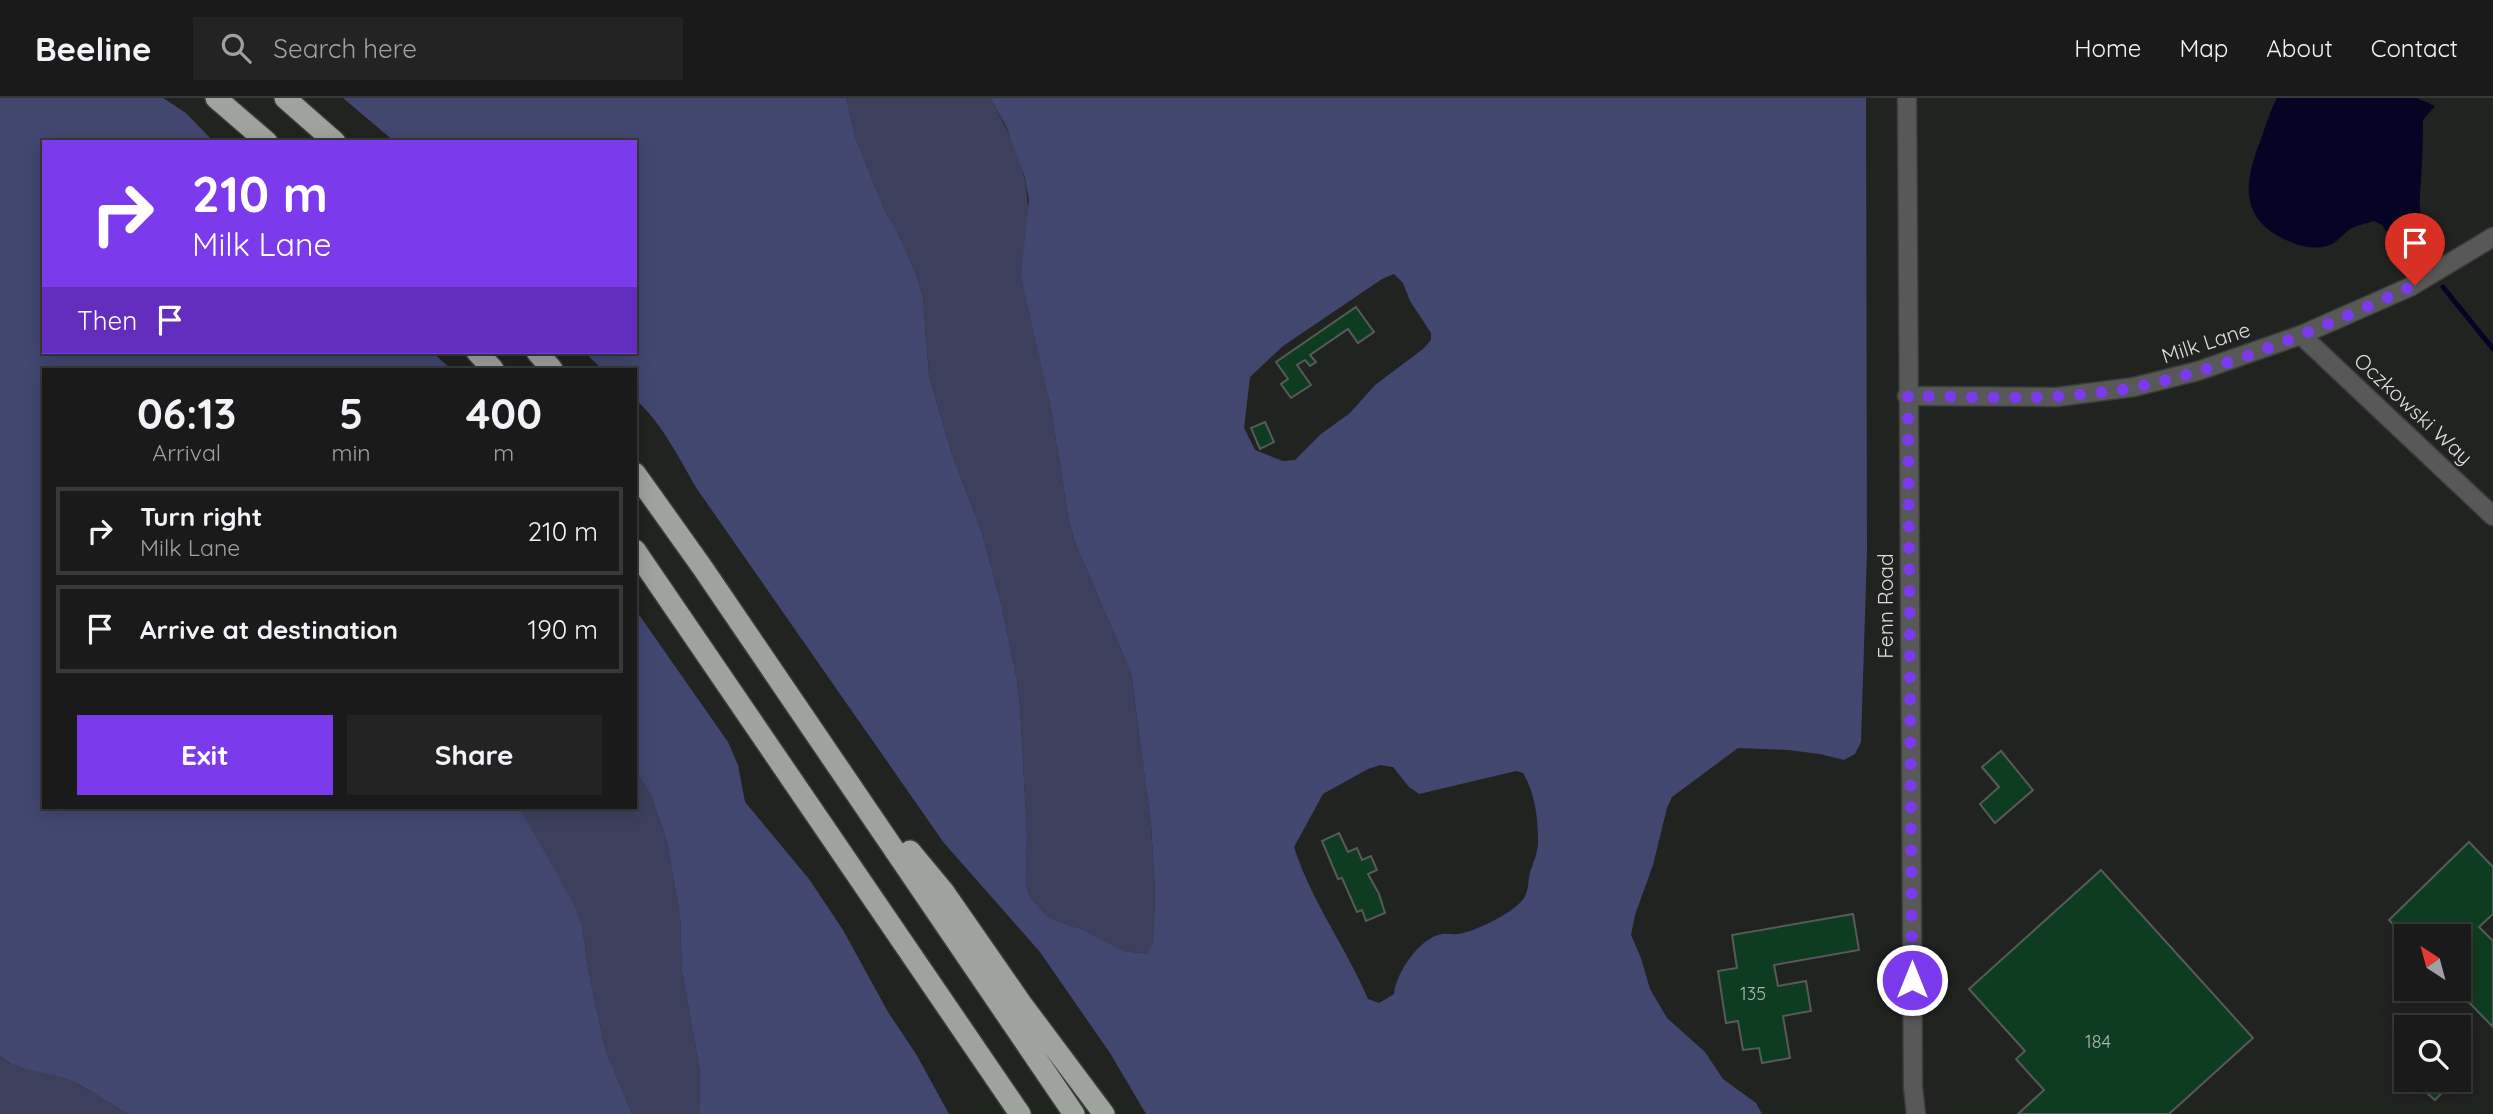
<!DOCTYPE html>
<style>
:root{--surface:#191a19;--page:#222322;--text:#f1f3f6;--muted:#9fa1a2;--line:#373838;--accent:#7c3aed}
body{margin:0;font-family:Quicksand,sans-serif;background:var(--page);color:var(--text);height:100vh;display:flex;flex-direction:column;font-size:26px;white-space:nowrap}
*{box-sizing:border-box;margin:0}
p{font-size:23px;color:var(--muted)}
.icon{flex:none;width:38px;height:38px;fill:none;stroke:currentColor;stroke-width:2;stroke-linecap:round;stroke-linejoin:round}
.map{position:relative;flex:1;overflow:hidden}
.panel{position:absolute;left:42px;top:270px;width:595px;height:441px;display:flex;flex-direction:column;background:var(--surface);border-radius:0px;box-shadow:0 4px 18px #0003,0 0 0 2px var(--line)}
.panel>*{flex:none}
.guide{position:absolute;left:42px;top:42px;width:595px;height:214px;border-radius:0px;box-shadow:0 4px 18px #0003,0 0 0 2px var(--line);background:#7c3aed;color:#fff;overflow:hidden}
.needle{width:46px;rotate:324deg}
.tools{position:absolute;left:2394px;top:826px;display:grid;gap:14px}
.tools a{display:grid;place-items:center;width:77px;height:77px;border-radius:0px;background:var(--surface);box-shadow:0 4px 18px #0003,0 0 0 2px var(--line);font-size:35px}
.pin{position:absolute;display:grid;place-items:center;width:60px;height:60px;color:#fff;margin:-72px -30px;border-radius:50% 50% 50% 0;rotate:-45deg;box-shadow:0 0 7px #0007}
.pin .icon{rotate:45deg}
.me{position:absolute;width:77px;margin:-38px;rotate:0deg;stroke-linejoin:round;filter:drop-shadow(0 0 5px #0008)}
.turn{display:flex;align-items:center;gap:24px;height:147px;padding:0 35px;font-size:32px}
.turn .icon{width:91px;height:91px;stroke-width:2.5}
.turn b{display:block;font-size:49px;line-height:60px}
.then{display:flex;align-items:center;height:66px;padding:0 35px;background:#0003;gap:14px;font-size:26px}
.eta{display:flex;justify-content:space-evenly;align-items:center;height:119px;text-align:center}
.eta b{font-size:42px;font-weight:700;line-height:49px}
.cta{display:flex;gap:14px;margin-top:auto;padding:14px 35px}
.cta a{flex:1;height:80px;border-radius:0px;background:var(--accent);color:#fff;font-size:28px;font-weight:700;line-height:80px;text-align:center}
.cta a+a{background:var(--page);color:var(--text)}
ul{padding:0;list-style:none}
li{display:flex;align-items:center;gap:21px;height:88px;margin:0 14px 10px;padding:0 21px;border:4px solid var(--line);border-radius:0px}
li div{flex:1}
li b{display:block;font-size:26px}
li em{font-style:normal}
header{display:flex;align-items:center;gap:42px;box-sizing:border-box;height:98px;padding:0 35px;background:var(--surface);border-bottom:2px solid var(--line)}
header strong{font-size:33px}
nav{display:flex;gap:38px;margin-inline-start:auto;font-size:24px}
.search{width:490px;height:63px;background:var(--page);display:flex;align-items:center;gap:18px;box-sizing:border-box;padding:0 24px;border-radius:0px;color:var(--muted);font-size:26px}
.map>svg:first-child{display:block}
</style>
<header>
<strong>Beeline</strong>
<div class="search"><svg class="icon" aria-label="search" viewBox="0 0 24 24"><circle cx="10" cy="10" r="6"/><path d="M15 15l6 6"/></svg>Search here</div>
<nav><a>Home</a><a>Map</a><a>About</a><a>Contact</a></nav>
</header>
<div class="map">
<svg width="2493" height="1016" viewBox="0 0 2493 1016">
<rect width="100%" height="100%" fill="#212321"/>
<path fill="#3c405c" d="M846 0H990C1013 41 1031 79 1028 127L1049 301 1069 423 1076 447 1131 575 1151 727 1155 792 1153 844 1149 856 1124 853 1081 831 1057 823 1046 817 1030 799 1026 787 1027 736 1020 607 1017 582 1001 505 981 432 952 356 929 278 923 200 917 178 898 135 885 113 856 41Z
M635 672 651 697 667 744 680 818 682 873 700 974 699 1016H632L605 950 589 875 582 828 519 709H635Z
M0 958C14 973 39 972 57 978 82 985 104 1003 129 1016H0Z"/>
<path fill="#424770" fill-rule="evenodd" d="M0 0H163L186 15 214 44H44V254H432L451 271H44V709H519L573 805 582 828 589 875 605 950 632 1016H129C105 1004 82 984 56 978 38 973 14 972 0 958Z
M343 0H846L856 41 885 113 898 135 917 178 923 200 929 278 952 356 981 432 1001 505 1017 582 1020 607 1027 736 1026 787 1030 799 1046 817 1057 823 1081 831 1124 853 1148 856 1153 844 1155 792 1151 727 1131 575 1076 447 1069 423 1049 301 1021 178 1029 102 1024 77 1006 28 990 0H1866L1867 452 1861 644 1855 656 1844 662 1820 656 1788 652 1738 650 1672 699 1667 710 1653 767 1635 817 1631 837 1641 860 1650 891 1667 920 1705 954 1723 981 1756 1005 1762 1016H1146L1110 955 1040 854 944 745 697 391C679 360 662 325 635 301V271H602L584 254H635V44H395ZM1394 176 1403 185 1410 203 1431 235V242L1423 251 1375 287 1350 315 1321 336 1295 362 1283 363 1255 352 1244 330 1250 279 1283 248 1382 181ZM1380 667 1393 669 1409 689 1419 696 1516 673 1523 675C1535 695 1538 719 1538 743 1538 755 1534 763 1530 774 1528 782 1529 792 1524 800 1515 814 1475 834 1458 836 1453 837 1447 835 1442 836 1419 840 1396 875 1394 896L1379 905 1368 901C1346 849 1311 803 1294 749L1323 696 1368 671Z
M635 511 728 644 738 667 745 704 809 781 843 832 888 914 916 956 949 1016H699L700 974 682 873 680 818 667 744 651 697 635 672Z"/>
<path fill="#060425" d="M2277 0H2417L2435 8 2423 22C2423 47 2422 71 2420 96 2418 118 2426 122 2418 146L2423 153 2416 164 2402 145 2387 134 2382 127 2374 123C2366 126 2356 127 2349 132 2342 137 2337 145 2327 148 2313 152 2298 148 2286 142 2237 119 2245 82 2261 41 2266 27 2270 13 2277 0Z"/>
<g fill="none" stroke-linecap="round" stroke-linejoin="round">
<path stroke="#060425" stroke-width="5" d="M2443 189 2493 251"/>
</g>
<path fill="#0e3c21" stroke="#575a58" stroke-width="2" d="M1356 209 1374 234 1358 245 1348 231 1310 257 1316 264 1310 268 1305 262 1297 267 1311 287 1291 300 1281 286 1288 281 1276 264Z
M1265 324 1274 344 1260 351 1251 330Z
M2001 653 2033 692 1995 725 1980 706 1999 689 1982 669Z
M1339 735 1348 754 1357 750 1362 762 1371 758 1377 772 1368 776 1379 796 1385 815 1366 823 1362 812 1357 814 1342 780 1338 781 1322 743Z
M2469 744 2493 769V816L2479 829 2493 843V929L2456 891H2459V838L2406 840 2389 822Z
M2101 772 2253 940 2169 1016H2018L2044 992 2016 961 2025 953 1969 891Z
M1853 816 1859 852 1774 867 1778 888 1806 883 1811 913 1783 918 1790 960 1762 965 1759 950 1743 952 1738 923 1726 925 1718 873 1737 870 1732 837Z
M2412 982H2454L2435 1002Z"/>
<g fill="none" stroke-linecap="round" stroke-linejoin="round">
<g stroke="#3b3d3b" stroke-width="21">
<path id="minor" d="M2301 237 2493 418
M1907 298 2057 299 2134 289 2198 273 2301 237 2410 189 2493 139"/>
</g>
<g stroke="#3b3d3b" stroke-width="21">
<path id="tertiary" d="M1907 0 1913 989 1916 1016"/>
</g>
<g stroke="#3b3d3b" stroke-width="24">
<path id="motorway" d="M216 0 267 44
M285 0 335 44
M477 254 493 271
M537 254 552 271
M635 375 702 469 1074 1016
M635 452 1020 1016
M910 753 944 794 1021 905 1104 1016"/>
</g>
<use href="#minor" stroke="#575857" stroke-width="18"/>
<use href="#tertiary" stroke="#575857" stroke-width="18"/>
<use href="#motorway" stroke="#a0a2a0" stroke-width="21"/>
</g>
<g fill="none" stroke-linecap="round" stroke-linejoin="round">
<path stroke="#7c3aed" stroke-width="12" stroke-dasharray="0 21.6" d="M1912 882 1908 298C1983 299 2061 304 2136 289 2232 270 2325 228 2415 187"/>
</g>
<g text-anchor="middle" stroke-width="5" stroke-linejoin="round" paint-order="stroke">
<g font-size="18" fill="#aab6af">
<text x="1753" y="902">135</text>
<text x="2098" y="950">184</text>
</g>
<g font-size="21" fill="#dedfde" stroke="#212321">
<text transform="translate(2206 245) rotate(-18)" y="7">Milk Lane</text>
<text transform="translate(2413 311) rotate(43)" y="7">Oczkowski Way</text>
<text transform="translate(1886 508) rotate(-90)" y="7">Fenn Road</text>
</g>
</g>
</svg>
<div class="tools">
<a><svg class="needle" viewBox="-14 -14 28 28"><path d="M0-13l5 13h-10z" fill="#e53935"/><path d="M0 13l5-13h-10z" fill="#9fa1a2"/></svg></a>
<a><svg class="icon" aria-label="search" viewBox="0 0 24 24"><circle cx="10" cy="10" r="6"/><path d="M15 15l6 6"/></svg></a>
</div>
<div class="pin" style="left:2415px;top:187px;background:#d93025"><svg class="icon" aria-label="arrive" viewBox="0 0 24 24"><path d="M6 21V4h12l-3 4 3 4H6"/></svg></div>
<svg class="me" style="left:1912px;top:882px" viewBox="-20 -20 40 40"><circle r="17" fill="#7c3aed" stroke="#fff" stroke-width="3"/><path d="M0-11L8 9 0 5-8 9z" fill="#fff"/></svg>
<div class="guide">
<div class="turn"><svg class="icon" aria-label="right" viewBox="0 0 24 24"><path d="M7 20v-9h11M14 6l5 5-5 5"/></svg><div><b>210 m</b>Milk Lane</div></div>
<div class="then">Then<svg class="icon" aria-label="arrive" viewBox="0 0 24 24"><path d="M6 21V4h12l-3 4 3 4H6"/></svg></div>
</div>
<section class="panel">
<div class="eta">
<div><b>06:13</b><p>Arrival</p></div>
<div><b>5</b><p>min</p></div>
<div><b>400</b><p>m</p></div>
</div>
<ul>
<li><svg class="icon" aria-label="right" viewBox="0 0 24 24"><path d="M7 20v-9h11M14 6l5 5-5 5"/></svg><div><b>Turn right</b><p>Milk Lane</p></div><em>210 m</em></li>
<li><svg class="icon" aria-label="arrive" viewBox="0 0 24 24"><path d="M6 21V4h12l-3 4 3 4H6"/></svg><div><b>Arrive at destination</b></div><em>190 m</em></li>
</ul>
<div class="cta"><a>Exit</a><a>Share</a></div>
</section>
</div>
